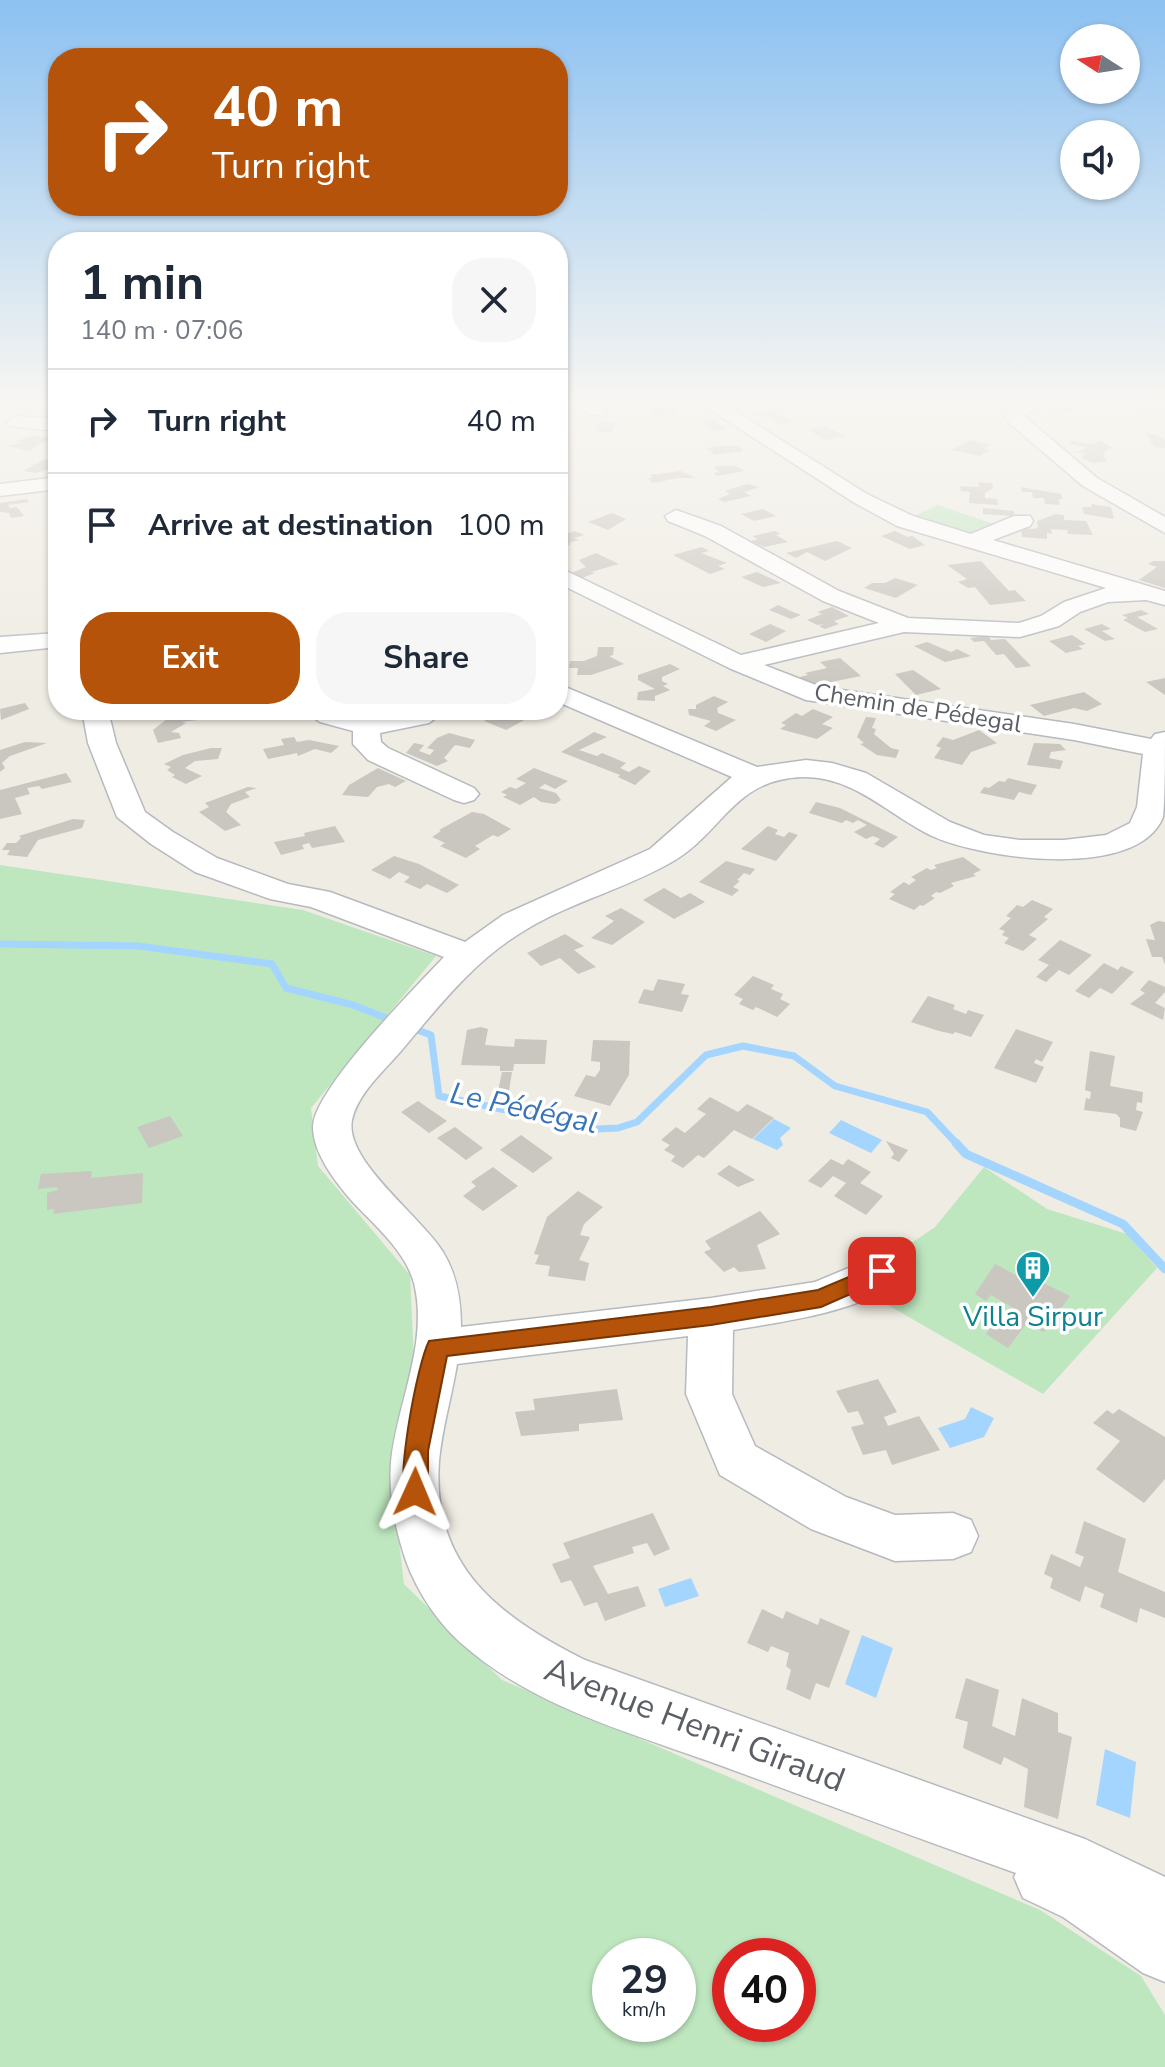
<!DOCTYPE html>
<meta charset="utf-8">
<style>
:root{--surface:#fff;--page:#f6f6f7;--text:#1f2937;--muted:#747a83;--line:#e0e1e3;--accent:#b45309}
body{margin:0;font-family:"Nunito Sans",sans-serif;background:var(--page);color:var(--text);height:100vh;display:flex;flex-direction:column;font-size:30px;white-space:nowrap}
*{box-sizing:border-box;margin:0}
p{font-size:26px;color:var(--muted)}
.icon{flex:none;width:44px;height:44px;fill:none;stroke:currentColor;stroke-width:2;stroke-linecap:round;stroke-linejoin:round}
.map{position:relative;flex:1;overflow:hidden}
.panel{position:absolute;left:48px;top:232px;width:520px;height:488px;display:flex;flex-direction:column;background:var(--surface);border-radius:32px;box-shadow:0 2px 6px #0004}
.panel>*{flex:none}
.top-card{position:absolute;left:48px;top:48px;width:520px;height:168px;border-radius:32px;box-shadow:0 2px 6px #0004;background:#b45309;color:#fff;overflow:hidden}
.needle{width:52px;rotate:282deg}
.controls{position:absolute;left:1060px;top:24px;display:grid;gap:16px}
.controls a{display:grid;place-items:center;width:80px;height:80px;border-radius:50%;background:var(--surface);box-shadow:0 2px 6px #0004;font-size:40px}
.speed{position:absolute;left:592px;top:1938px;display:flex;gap:16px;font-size:40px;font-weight:700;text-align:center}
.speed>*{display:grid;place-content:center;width:104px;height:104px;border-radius:50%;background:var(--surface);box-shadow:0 2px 6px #0004;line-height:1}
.speed small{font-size:20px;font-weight:400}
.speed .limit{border:12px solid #d22;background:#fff;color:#111}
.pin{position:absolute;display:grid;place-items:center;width:68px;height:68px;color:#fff;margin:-34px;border-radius:16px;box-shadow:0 4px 12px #0006}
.me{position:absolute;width:88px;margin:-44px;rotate:1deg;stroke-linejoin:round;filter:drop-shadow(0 0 6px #0008)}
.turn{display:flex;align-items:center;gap:28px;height:168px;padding:0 32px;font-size:36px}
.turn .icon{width:104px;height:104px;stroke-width:2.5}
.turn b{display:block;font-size:56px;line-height:68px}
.round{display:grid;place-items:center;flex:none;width:84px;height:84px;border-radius:32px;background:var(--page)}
.headline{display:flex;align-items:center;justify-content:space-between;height:136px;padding:0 32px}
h1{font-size:48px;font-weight:700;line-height:60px}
.action{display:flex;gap:16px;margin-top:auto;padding:16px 32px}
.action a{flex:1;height:92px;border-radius:32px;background:var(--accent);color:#fff;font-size:32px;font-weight:700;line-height:92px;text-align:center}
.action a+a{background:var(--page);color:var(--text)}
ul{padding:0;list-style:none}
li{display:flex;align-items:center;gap:24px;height:104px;padding:0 32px;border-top:2px solid var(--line)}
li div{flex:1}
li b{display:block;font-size:30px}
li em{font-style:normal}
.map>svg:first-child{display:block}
</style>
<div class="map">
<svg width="1165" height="2067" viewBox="0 0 1165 2067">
<rect width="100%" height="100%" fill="#efece3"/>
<path fill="#bee7bf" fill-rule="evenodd" d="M938 505 997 525 975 535 916 515Z
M0 865 303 910 436 956 311 1108 318 1166 410 1275 414 1361 391 1473 404 1584 502 1680 1040 1910 1141 1976 1165 2015V2067H0ZM610 1956H678V2024H610ZM730 1956H798V2024H730Z
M984 1167 1047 1209 1127 1234 1157 1268 1043 1394 879 1300 911 1290 913 1272 901 1250 935 1227Z"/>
<path fill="#a3d5ff" d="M774 1119 791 1128 780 1138 783 1145 777 1150 753 1139Z
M841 1120 882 1140 871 1153 829 1133Z
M971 1407 994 1418 984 1437 950 1448 938 1428 965 1419Z
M691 1578 699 1596 665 1607 658 1589Z
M862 1635 893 1648 876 1698 845 1684Z
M1105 1749 1136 1762 1130 1818 1096 1805Z"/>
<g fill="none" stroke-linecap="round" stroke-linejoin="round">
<path stroke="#a3d5ff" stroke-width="7" d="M0 944 138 946 272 964 286 988 353 1005 394 1021
M409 1027 431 1035 439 1096 597 1129 618 1128 637 1122 706 1055 743 1046 794 1056 835 1086 927 1112 958 1145"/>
<path stroke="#a3d5ff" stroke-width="9" d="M956 1143 966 1154 1123 1224 1165 1269"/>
</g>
<path fill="#cac6c0" d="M1060 403H1065L1078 406 1069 413 1050 409Z
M1131 405 1164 407 1165 414 1137 413Z
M664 406H676V413H668V417H650L652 408Z
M782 408 787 411 774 414 794 421 779 424 768 415 758 416 751 413Z
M712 419 727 429 717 431 702 425 708 424 701 420Z
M600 421 617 423 611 433 600 432 595 430Z
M824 427 836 431 845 436 825 440 809 430Z
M1146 433 1155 434 1165 440V448L1154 447Z
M35 435 50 438 29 451 3 445 17 444 21 443 16 441Z
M970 440 991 445 984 448 990 450 980 456 952 450Z
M1071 441 1091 444 1100 441 1113 448 1107 449 1103 455 1107 461 1093 463 1082 458 1085 453 1074 452 1084 450 1086 447 1069 444Z
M720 446H738L744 451 715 455 707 448Z
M44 459 58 461V467L36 473 23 471Z
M721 466H736L745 471 717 476 713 473 719 472 714 467Z
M681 471 696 478H678L653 483 648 478H653L650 475Z
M978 482 992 483 993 488 985 493V498L997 499 998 505 969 503 970 492 961 491 960 486 979 487Z
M747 484 760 487 744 492 751 496 724 502 718 499 730 494 725 491Z
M1021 487 1061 494 1062 499H1059L1060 505 1045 504 1044 498H1033L1032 492H1022Z
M27 499 29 502 8 505 10 508 17 507 24 516 11 518 9 513 0 512V503Z
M1091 504 1111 507 1114 519 1084 514 1082 507H1092Z
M983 508 1014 511V516L983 514Z
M763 509 776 516 754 521 741 514Z
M612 513 626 519 608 530 588 522Z
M1056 514 1064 515V520L1086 521 1093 535 1068 534 1067 530 1051 529 1052 534 1047 533V539L1022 537 1021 528 1035 529 1038 527 1037 521Z
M575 531 584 535 574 538 579 540 569 543 571 544 558 549V537Z
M775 531 780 534 776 535 788 542 764 547 751 541 758 539 752 536Z
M895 531 908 537 912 536 925 545 910 549 881 536Z
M837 541 852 548 825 561 807 552 796 558 786 553Z
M702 547 709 551 701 553 727 563 718 566 725 569 710 574 673 555Z
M596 553 619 564 591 572 595 573 582 578 571 573 586 567 579 560Z
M981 561 1009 591 1015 590 1026 601 990 605 975 587 968 588 958 582 967 579 947 565Z
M1153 561H1165V588L1139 580 1157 567 1148 564Z
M757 572 781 583 763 587 741 577Z
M895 578 918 585 896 598 864 588 872 583H885Z
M778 605 793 612 801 615 791 619 769 610Z
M832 607 849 616 834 621 839 624 825 629 819 626 824 624 817 625 807 620 822 614 817 612Z
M1141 610 1149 614 1137 617 1158 629 1145 632 1123 620 1128 618 1122 615Z
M770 624 786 631 766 642 749 634Z
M1102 624 1111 629 1102 631 1115 639 1105 641 1084 629Z
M1072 635 1086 644 1078 646 1083 649 1066 653 1049 641Z
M988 636 991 640 1005 639 1031 666 1016 668 1004 654 996 655 984 641 974 642 970 638Z
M927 642 951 652 957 649 971 656 945 662 914 646Z
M598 647H614L613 655 609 656 624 664 591 675H577L578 668H569L570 661H584L597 656Z
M840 658 861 676 811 686 800 677 808 675 805 673 827 668 820 662Z
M670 664 680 669 662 677V681L668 684 663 686 670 690 655 696V701L637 700 638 692 655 689 638 680V675Z
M913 670 925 678 941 689 916 695 895 674Z
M1165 678V695L1146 682Z
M1084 692 1102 704 1087 711 1074 708 1044 716 1030 705Z
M714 696 728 702 717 708 718 713 736 720 716 731 704 726 711 721 689 715 688 709H696V705Z
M25 703 29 709 1 720 0 709Z
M813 709 833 717 822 724 833 728 817 739 780 729 786 725 781 723 796 713 802 716Z
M184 710H209L213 718 182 722 186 723 171 732 179 733 181 738 158 743 153 730 168 718H165L170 713Z
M484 710H510L528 718 506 730 484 721 488 719 483 717 491 713Z
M866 717 876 718 872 728 876 729 874 734 891 748 899 750 896 758 877 755 860 744 864 743 857 737Z
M979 730 997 743 971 752 962 765 934 758 941 748 936 746 943 737 953 740Z
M594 732 607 737 579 750 597 756 602 753 626 763 620 768 629 772 639 766 651 771 635 785 618 777 620 775 561 752Z
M449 733 475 740 470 748 455 745 444 758 448 761 437 766 406 753 414 743 424 745 419 751 430 755 434 750 427 748 437 738Z
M294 737 297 742 309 740 339 746 331 753 315 749 298 756 297 753 268 759 263 749 284 745 281 739Z
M25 742 47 743 10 756 2 763 5 768 0 772V750Z
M1034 743 1060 744 1066 750 1051 752 1049 758 1063 761 1060 769 1027 765Z
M211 748H222L218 759 195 761 185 768 202 776 186 784 172 777 175 775 167 770 171 767 164 764 183 755Z
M378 768 406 781 395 787 389 784 377 787 368 797 342 795 349 785Z
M534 768 568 781 555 789 545 784 539 788 556 793 561 800 555 804 541 802 534 797 520 805 503 797 507 795 501 792 510 787 516 789 526 783 516 779Z
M66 773 72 782 42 789 39 786 27 788 30 794 15 798 22 814 0 819V790Z
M1008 778 1037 785 1031 795 1019 792 1014 800 980 793 984 787 989 788 999 781 1005 782Z
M248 787 257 788 245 792 250 797 231 804 226 812 241 825 225 831 199 812 209 807 205 803Z
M816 802 840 808 898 837 883 848 874 844 880 839 873 836 866 839 854 832 867 825 858 820 853 823 846 820 842 823 809 813Z
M472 812 484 814 511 829 498 837 493 835 475 846 480 849 466 858 440 846 445 843 432 837 441 831 439 830Z
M73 819 85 820 82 828 38 840 27 857 7 855 10 850H2L7 843H16L21 838 19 836Z
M335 826 345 842 312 848 309 843 302 845 304 849 281 855 274 842 305 836 304 833Z
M768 826 778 830 775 834 784 837 789 832 798 835 776 861 741 849Z
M394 856 419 864 459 885 447 893 427 884 420 889 404 882 410 877 399 872 390 879 371 870Z
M963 857 981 870 973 874 976 876 951 883 954 886 940 893 936 892 931 896 935 898 923 906 920 905 914 910 889 899 895 894 890 892 904 882 909 885 916 880 911 877 927 868 931 870 937 868 934 865Z
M726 861 755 869 750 875 744 873 737 880 740 881 733 887 739 890 732 896 699 882Z
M664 888 681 898 690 893 705 902 674 919 643 900Z
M1032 900 1053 909 1044 917 1048 919 1029 935 1037 939 1023 951 1004 943 1009 938 1002 935 1005 931 999 929 1011 918 1006 916 1017 905 1023 907Z
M621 908 645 922 612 945 591 938 614 921 605 916Z
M1158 921 1165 922V965L1162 957H1152L1146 939 1155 940 1150 925Z
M565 934 584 946 574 950 596 967 578 974 560 958 541 966 527 953Z
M1060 940 1092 955 1069 975 1059 970 1046 982 1036 977 1049 965 1038 960Z
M1104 963 1118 970 1121 966 1134 972 1112 994 1100 988 1089 998 1075 991Z
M753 976 774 985 771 989 783 994 780 999 790 1004 777 1017 756 1007 753 1010 739 1004 743 999 734 995Z
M658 979 685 984 681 994 689 995 682 1012 638 1003 644 989 653 991Z
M1149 980 1165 987V992L1155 1003 1165 1008 1163 1020 1130 1004 1145 993 1140 990Z
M928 996 955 1005 953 1009 966 1014 968 1010 984 1015 971 1037 955 1032 953 1034 939 1031 911 1022Z
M481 1027 488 1029 485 1045 514 1047 515 1039 547 1040 545 1064H514L513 1071H500V1066L461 1065 467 1030Z
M1016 1029 1053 1042 1042 1062 1036 1059 1034 1063 1044 1067 1036 1083 994 1068Z
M593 1040 630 1041 629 1075 610 1106 574 1096 586 1075 595 1077 600 1070V1062L591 1061Z
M1090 1051 1115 1056 1110 1086 1143 1092 1142 1103 1137 1102 1136 1110 1143 1112 1136 1131 1120 1127V1118L1116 1114 1084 1110 1086 1098 1090 1099 1091 1092 1085 1090Z
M502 1072H512L509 1091H498Z
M710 1097 738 1112 747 1104 774 1118 752 1139 734 1130 704 1158 698 1155 683 1168 671 1161 675 1156 664 1150 670 1145 661 1140 676 1127 685 1133 706 1114 697 1109Z
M418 1101 447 1121 429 1133 401 1112Z
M170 1116 183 1136 149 1148 137 1127Z
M455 1127 483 1148 466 1160 437 1138Z
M521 1135 553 1158 533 1173 500 1150Z
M886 1141 908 1150 899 1162 891 1158 894 1154Z
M831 1159 843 1165 848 1159 871 1172 860 1183 883 1196 866 1215 834 1196 846 1183 833 1176 821 1188 808 1181Z
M729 1165 755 1180 738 1187 717 1174Z
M493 1167 518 1186 483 1211 463 1196 476 1186 471 1182Z
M92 1171 91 1178 143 1173 142 1203 53 1214 54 1209 47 1210V1193L58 1190 57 1187 38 1189 41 1174Z
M578 1191 603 1207 584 1224 580 1235 590 1237 579 1260 589 1263 585 1281 548 1276 550 1266 535 1264 539 1255 534 1254 547 1217Z
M760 1211 780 1234 757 1245 766 1269 739 1272 734 1267 724 1272 704 1252 711 1249 705 1241Z
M995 1264 1027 1281 1031 1277 1070 1296 1044 1332 1026 1324 1008 1348 986 1334 1002 1311 1012 1316 1017 1310 991 1295 986 1301 975 1294Z
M878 1379 897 1412 884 1417 888 1426 919 1416 940 1450 892 1465 886 1450 863 1455 851 1427 864 1424 858 1411 848 1413 836 1391Z
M617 1389 623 1420 579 1424V1431L521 1436 515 1412 535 1410 533 1399Z
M1119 1409 1165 1437V1479L1144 1503 1096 1469 1120 1441 1093 1423 1107 1410 1113 1414Z
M653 1513 670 1549 654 1556 647 1543 632 1547 634 1553 593 1566 608 1594 638 1586 646 1606 605 1621 597 1602 584 1606 571 1580 561 1583 552 1564 570 1558 563 1543Z
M1084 1521 1126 1539 1118 1572 1165 1592V1618L1140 1608 1137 1623 1100 1607 1104 1594 1085 1586 1080 1602 1050 1588 1053 1578 1044 1574 1051 1554 1080 1567 1084 1557 1075 1553Z
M762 1609 783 1619 786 1611 818 1625 820 1618 850 1631 829 1688 816 1683 810 1700 786 1689 791 1670 786 1666 789 1653 771 1646 768 1652 747 1643Z
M966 1678 999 1690 992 1726 1015 1736 1022 1698 1058 1713V1732L1072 1737 1058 1819 1024 1807 1028 1769 1004 1757 1001 1765 963 1748 968 1722 955 1718Z"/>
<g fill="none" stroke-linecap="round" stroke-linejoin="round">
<g stroke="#b6b9be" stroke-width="3">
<path id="minor" d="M578 403H598L606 411 604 415H590Z
M700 403H722L867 494 913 516 971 534 1014 516H1030L1033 521 1030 526 993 540 1165 591V605L1146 600 1108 602 1080 612 1059 626 1020 637 904 632 764 665 821 687 1074 724 1151 739 1155 734 1165 732C1165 753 1165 798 1163 817 1138 881 982 859 932 836 890 816 854 776 803 777 732 779 723 834 670 863 624 889 572 902 527 929 475 959 439 1006 401 1051 384 1071 358 1093 352 1120 344 1161 422 1217 443 1252 457 1275 461 1300 461 1327L711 1298 815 1282 882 1254 897 1259 903 1271C883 1310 774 1323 733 1330L732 1394 755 1446 846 1497 895 1515 953 1513 971 1520 978 1536 971 1552 953 1559 895 1561 811 1529 720 1475 686 1394 688 1336 457 1364C452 1396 442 1428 439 1461 431 1567 500 1617 585 1660L1085 1839 1165 1877V1982L1143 1973 1063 1917 1023 1898 1014 1877 1016 1873C915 1837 814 1800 714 1763 628 1732 532 1706 462 1644 433 1618 411 1582 401 1545 393 1518 389 1489 391 1462 397 1403 429 1343 414 1283 405 1250 373 1224 351 1200 335 1181 313 1153 313 1127 313 1090 416 987 444 957L311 907 270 899 195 872 151 844 117 817 88 743 82 710H108L116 743 145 812 173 832 217 858 288 884 330 892 465 942 503 915 650 849 732 777 558 702V684L757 767 806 760 832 763 866 773 950 822 984 835 1020 840H1064L1106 835 1130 823 1137 807 1143 754 1074 740 806 700 729 668 558 583V567L741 655 879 623 823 601 705 536 668 521 665 516 676 510 721 526 839 591 908 618 1019 623 1041 616 1064 602 1106 588 897 526 853 502Z
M1019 403H1040L1024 416 1097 478 1165 517V533L1083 486 1010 424 1004 415Z
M16 416 58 419V431L9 426 7 422Z
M58 477V489L0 496V484Z
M58 633V647L0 653V637Z
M303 710H337L374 717 412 710H446L429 723 380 733 381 742 388 748 474 788 479 794 474 800 464 803 454 800 368 760 353 744V731L320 722Z"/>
</g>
<use href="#minor" fill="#fff" fill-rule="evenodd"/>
</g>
<linearGradient id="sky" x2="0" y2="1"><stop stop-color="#8cc1f1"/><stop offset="0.58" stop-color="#f8f6f2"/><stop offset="1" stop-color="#f8f6f2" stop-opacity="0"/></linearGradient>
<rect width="1165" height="692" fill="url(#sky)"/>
<path fill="#b45309" stroke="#753606" stroke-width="2" d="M882 1263 889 1265 893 1271 889 1277 821 1307 711 1325 447 1356 428 1451V1492L424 1500 415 1503 406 1500C396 1477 417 1365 429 1341L711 1307 818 1290Z"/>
<defs>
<g id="building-pin" transform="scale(1.8)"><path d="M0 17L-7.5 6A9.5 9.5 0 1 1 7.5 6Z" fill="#0f9aa8" stroke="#fff"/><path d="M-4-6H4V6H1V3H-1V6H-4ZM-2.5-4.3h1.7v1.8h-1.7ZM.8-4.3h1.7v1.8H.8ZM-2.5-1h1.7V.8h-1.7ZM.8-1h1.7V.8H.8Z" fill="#fff"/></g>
</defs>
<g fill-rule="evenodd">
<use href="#building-pin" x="1033" y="1268"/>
</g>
<g text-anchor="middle" stroke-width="7" stroke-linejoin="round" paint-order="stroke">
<g font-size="24" fill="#5b5f65" stroke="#fff">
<text transform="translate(918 708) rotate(9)" y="8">Chemin de Pédegal</text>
</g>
<g font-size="28" fill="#0d838f" stroke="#fff">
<text x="1033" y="1326">Villa Sirpur</text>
</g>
<g font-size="30" font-style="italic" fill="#3b74b6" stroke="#fff">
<text transform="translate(524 1108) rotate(12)" y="10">Le Pédégal</text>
</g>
<g font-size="34" fill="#5b5f65" stroke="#fff">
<text transform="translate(695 1724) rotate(21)" y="12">Avenue Henri Giraud</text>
</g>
</g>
</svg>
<div class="controls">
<a><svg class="needle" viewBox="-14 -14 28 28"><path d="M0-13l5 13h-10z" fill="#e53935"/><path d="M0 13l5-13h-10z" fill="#747a83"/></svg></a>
<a><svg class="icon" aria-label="sound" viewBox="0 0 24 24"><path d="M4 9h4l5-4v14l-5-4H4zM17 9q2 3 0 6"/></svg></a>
</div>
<div class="speed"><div>29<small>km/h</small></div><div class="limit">40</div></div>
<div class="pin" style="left:882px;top:1271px;background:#d93025"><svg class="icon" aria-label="arrive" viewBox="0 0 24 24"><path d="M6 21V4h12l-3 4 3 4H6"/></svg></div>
<svg class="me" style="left:415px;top:1492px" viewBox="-20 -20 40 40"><path d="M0-17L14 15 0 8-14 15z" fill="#b45309" stroke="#fff" stroke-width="4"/></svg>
<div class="top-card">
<div class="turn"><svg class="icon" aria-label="right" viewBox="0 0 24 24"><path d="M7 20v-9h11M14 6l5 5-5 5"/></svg><div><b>40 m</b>Turn right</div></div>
</div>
<section class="panel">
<div class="headline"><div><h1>1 min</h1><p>140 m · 07:06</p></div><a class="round"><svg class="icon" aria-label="close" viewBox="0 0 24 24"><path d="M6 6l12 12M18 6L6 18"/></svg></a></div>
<ul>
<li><svg class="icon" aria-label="right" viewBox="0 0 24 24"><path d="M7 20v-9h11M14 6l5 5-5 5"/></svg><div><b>Turn right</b></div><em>40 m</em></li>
<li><svg class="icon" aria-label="arrive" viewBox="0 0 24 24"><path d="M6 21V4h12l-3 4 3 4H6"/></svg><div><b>Arrive at destination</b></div><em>100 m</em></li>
</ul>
<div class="action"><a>Exit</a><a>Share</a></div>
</section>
</div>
